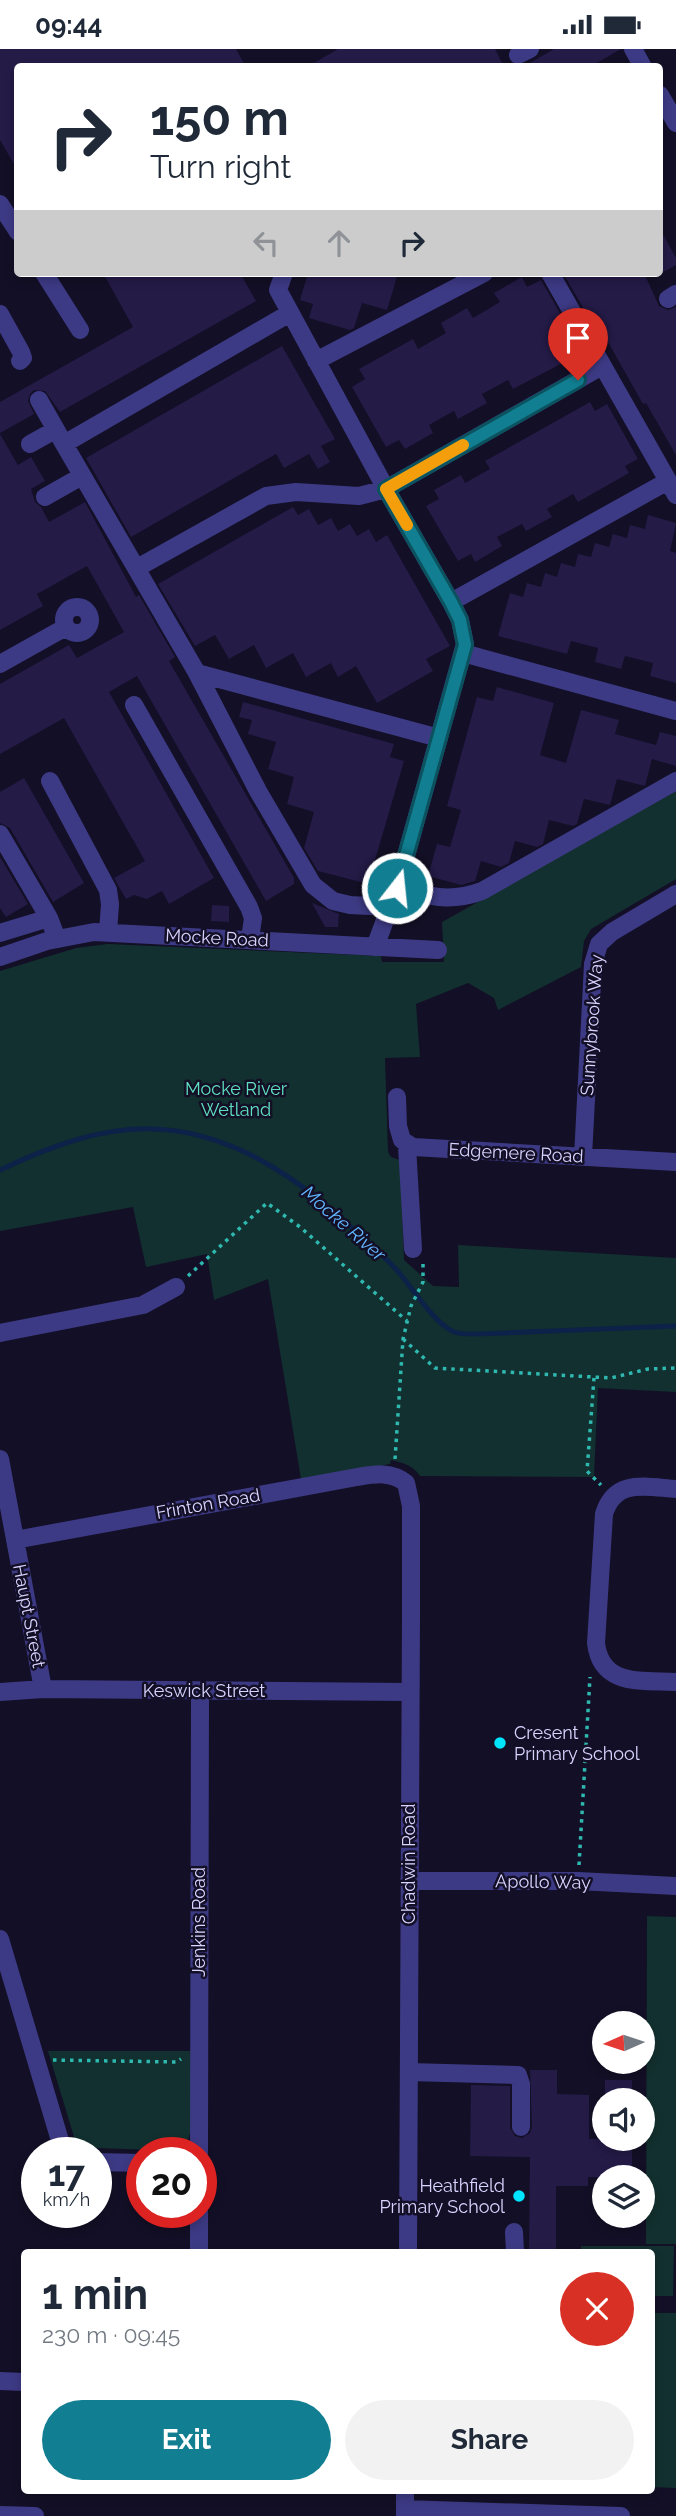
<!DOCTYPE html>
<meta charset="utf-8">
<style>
:root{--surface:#fff;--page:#f2f2f3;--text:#1f2937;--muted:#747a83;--accent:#117e91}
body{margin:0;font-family:Raleway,sans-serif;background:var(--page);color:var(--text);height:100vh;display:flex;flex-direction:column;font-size:26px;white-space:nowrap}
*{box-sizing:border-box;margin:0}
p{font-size:23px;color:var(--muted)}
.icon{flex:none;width:38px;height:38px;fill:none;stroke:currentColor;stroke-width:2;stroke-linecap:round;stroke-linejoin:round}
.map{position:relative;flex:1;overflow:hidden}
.drawer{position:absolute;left:21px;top:2200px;width:634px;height:245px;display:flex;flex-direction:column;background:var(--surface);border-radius:7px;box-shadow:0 4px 10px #0003}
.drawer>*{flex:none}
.hud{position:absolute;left:14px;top:14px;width:649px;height:214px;border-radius:7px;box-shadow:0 4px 10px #0003;background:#fff;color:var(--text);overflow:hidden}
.needle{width:46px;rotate:267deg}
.tools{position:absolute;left:592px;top:1962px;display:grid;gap:14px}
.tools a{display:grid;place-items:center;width:63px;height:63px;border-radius:50%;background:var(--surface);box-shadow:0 4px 10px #0003;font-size:35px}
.speed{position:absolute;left:21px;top:2088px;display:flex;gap:14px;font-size:35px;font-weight:700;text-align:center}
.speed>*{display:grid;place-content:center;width:91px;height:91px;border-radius:50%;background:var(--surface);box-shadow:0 4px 10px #0003;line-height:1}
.speed small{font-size:18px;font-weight:400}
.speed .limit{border:10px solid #d22;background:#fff;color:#111}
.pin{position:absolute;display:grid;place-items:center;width:60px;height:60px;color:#fff;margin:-72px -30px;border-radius:50% 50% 50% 0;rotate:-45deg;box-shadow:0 0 7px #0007}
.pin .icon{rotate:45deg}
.me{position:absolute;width:77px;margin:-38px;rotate:16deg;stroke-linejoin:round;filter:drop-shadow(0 0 5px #0008)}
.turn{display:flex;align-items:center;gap:24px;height:147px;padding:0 21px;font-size:32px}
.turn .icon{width:91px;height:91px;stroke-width:2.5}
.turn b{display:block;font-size:49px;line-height:60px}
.lanes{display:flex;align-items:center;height:66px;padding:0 21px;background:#0003;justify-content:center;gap:35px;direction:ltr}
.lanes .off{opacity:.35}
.round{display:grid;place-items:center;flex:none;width:74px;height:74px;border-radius:37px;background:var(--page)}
.summary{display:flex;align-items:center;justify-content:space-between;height:119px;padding:0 21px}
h1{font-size:42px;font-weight:700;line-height:52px}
.action{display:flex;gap:14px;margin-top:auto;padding:14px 21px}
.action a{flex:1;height:80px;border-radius:42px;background:var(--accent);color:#fff;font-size:28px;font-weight:700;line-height:80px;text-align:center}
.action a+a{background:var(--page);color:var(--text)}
.status{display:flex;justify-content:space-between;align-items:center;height:49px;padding:0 35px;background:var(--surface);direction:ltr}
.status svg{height:19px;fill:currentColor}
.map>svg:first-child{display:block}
</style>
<div class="status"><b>09:44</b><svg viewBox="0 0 49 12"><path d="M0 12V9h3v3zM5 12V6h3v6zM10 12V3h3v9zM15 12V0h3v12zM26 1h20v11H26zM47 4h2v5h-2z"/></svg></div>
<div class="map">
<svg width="676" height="2467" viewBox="0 0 676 2467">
<rect width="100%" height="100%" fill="#130f26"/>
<path fill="#12302f" d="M676 742V830L591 880 584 892 581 918 498 961 494 949 468 934 416 955 420 1008 385 1009 388 1103 391 1108 400 1111 404 1211 433 1237 459 1238 458 1196 676 1209V1343L598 1339 594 1428 420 1427C413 1416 403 1414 391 1411L390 1415 301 1430 268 1230 214 1251 207 1205 146 1218 133 1158 0 1182V922L76 899 108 895 381 907 382 913H444L442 873Z
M647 1867 676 1868V2195H646Z
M48 2002H191V2081L187 2094 177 2103H159V2101L92 2099V2103L76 2102 69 2093 75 2091Z
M581 2197H674L673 2247H651V2203H581Z
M651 2264H676V2439L651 2438Z"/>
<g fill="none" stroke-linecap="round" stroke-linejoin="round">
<path stroke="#0c2248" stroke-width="5" d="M0 1121C46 1099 100 1078 153 1080 232 1082 301 1131 356 1183 369 1195 383 1206 395 1219 411 1236 432 1272 452 1282 461 1286 470 1285 478 1285L676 1277"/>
</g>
<path fill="#241b47" d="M0 0H236L246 18H18V122L0 91Z
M338 0H495L504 18H307Z
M554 0H621L590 18H523Z
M660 180 676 209V216L660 225Z
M103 224H240L256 252 60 363 45 342 34 341 30 345 28 352 34 365 0 384V353L133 278Z
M308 224H398L387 261 362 254 354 279 350 281 309 269 313 255 300 251Z
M563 224H644L659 257 668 261 676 258V406L646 354 643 355 600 279 596 281Z
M522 228 527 238 541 231 576 292 564 299 570 310 513 340 508 331 482 345 487 354 458 370 454 362 429 376 433 384 405 400 399 391 386 398 352 338 365 330 359 320 413 290 418 300 446 284 441 274 467 259 473 269 500 253 494 244Z
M282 297 335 390 321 397 330 413 318 420 309 405 284 419 276 405 131 488 86 409Z
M590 353 595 362 607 355 638 410 625 417 629 424 578 453 573 445 547 460 552 468 526 482 522 475 497 488 502 497 475 513 471 505 458 512 426 457 439 450 434 441 461 426 465 434 490 420 485 412Z
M0 385 18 416 31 408 45 432 31 440 35 453 41 458 49 473 85 453 136 548 139 546 175 608 169 612 294 829V835L266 852 137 627 109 643 214 829 169 855 162 842 147 850 134 846 126 850 114 829 145 812 64 669 0 705V635L69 596 77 609 124 583 87 517 37 545 43 557 0 581Z
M293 458 298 466 309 460 318 476 331 469 338 482 350 475 357 487 369 480 376 493 387 486 450 597 426 610 433 622 377 654 356 617 338 628 331 614 306 628 293 604 266 619 254 596 229 610 215 586 195 597 158 535Z
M648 466 676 474 670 502 676 504V634L650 627 653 614 625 607 621 620 595 613 598 599 571 592 567 605 498 587 510 544 523 548 527 534 541 538 545 524 557 528 561 514 575 518 578 505 591 508 595 494 609 498 613 485 627 489 630 476 645 480Z
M497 638 554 654 540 706 566 714 581 661 619 671 615 685 656 696 660 683 676 687V717L652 710 645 737 617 730 610 756 584 750 577 775 573 777 549 771 543 795 537 798 515 792 509 814 501 818 481 812 475 832 461 836 428 827 437 795 450 798 461 761 447 757 477 648 493 652Z
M243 653 394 695 390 708 404 712 368 835 318 822 304 799 314 763 287 755 294 728 268 720 276 693 248 685 252 671 239 668Z
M24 729 84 834 53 853 10 779 0 774V743Z
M0 808 28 855 6 868 0 859Z
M312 854 339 865 338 878H325Z
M212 856 229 857V873L211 872Z
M530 2021H557V2045L589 2046V2090H632V2128H588V2137H556V2203H529L530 2108 470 2107 471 2036 510 2037V2079L515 2087 522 2089 530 2084 532 2078Z
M605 2031H632V2051H605Z"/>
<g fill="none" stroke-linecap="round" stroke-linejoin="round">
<path stroke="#2fb8b0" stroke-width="3.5" stroke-dasharray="3.5 5" stroke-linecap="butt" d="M188 1227 267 1154 300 1178 407 1272
M403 1290 435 1319 611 1329 648 1320 676 1319
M594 1329 587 1422 601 1436
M395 1410 403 1290 411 1257 423 1233V1212
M579 1816 590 1628
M53 2011 177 2013 181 2010"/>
<path stroke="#3d3a85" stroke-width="18" d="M633 0 643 18
M518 6 530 0
M660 46 676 74
M0 155 18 183
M44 224 80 281
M284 224 278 241 386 440 451 553 460 571 465 595 397 839 375 898
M550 224 676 446
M668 250 676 245
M290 264 64 395 197 624 258 742 313 836 333 852 350 856 390 858
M0 265 21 303 23 309 20 312
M316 312 484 224
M39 351 64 395
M30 395 55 381
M45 448 82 427
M137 519 266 447 296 443 359 447 386 440 602 317
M451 553 668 432
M64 571a13 13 0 1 1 26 0a13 13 0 1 1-26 0Z
M463 604 676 662
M0 615 66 578
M197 624 439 689
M134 656 249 858 253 869 250 890
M50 732 108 841 110 855 108 883
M0 785 49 869 57 890
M397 839C429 847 449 854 482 842L676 732
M0 884 49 869
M0 908 47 892 94 883 438 901
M397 1048 398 1077 402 1091 413 1098 676 1113
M407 1097 413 1200
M583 1108 593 915 599 895 612 883 676 845
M0 1284 143 1256 176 1238
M0 1410 43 1640
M676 1440C646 1438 615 1429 604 1465L596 1594C601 1638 642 1631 676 1633
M15 1491 357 1428C375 1425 391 1422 406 1434L411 1457V1564L408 2203
M0 1643 43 1640 409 1643
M409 1832H578L676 1837
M0 1890 61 2095 66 2104
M409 2023 518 2026 521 2035V2078
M199 2104 200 1642
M96 2113 142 2114
M514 2183 515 2203
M199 2203V2163
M0 2332 24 2333
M405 2460 621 2467
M0 2466 35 2467
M405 2467V2441"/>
</g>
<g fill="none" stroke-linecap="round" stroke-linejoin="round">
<g stroke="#0b525e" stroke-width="18">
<path id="route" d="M397 839 465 596 460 571 451 553 386 440 578 331"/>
</g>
<use href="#route" stroke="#117e91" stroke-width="12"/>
<path stroke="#f59e0b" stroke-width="12" d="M407 476 386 440 463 396"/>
</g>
<g fill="#00e5ff" stroke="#130f26" stroke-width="2.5">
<circle cx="500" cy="1694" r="7"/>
<circle cx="519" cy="2147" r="7"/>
</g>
<g text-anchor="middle" stroke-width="5" stroke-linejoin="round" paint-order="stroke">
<g font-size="18" fill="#d9d4ff" stroke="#130f26">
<text transform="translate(217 889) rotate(3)" y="6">Mocke Road</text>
<text transform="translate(592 976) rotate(-86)" y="6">Sunnybrook Way</text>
<text transform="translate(516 1104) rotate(3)" y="6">Edgemere Road</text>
<text transform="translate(208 1455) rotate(-10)" y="6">Frinton Road</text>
<text transform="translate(29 1567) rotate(79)" y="6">Haupt Street</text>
<text x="204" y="1648">Keswick Street</text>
<text transform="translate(409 1815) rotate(-90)" y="6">Chadwin Road</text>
<text transform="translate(543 1833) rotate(1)" y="6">Apollo Way</text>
<text transform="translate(199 1873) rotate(-90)" y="6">Jenkins Road</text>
</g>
<g font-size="18" fill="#5fe0c0" stroke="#130f26">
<text x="236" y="1046">Mocke River<tspan x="236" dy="21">Wetland</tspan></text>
</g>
<g font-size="18" fill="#d9d4ff" stroke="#130f26" text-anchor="start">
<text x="514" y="1690">Cresent<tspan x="514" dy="21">Primary School</tspan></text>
<text x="505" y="2143" text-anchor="end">Heathfield<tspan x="505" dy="21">Primary School</tspan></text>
</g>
<g font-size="19" font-style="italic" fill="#62b6ff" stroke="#130f26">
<text transform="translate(344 1174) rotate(41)" y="7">Mocke River</text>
</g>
</g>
</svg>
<div class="tools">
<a><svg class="needle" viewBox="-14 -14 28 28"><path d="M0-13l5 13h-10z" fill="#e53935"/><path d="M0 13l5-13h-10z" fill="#747a83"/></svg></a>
<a><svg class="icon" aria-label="sound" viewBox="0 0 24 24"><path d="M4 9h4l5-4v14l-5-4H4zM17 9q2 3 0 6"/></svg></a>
<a><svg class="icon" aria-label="layers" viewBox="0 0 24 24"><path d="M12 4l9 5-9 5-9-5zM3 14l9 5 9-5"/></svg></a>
</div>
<div class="speed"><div>17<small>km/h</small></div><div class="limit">20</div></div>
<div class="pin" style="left:578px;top:331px;background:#d93025"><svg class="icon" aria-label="arrive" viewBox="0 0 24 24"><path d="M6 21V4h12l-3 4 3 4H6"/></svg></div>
<svg class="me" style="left:397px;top:839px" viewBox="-20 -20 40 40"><circle r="17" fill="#117e91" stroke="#fff" stroke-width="3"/><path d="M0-11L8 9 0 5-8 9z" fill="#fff"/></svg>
<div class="hud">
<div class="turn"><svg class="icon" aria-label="right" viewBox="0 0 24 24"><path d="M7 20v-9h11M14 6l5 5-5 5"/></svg><div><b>150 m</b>Turn right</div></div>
<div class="lanes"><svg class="icon off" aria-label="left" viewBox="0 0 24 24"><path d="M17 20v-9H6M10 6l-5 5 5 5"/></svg><svg class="icon off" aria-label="ahead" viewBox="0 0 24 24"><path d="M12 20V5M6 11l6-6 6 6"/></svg><svg class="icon" aria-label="right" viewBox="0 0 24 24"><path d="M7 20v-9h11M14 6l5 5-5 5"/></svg></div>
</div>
<section class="drawer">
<div class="summary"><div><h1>1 min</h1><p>230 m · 09:45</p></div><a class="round" style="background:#d93025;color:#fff"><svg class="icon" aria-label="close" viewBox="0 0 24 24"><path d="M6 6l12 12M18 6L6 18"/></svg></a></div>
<div class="action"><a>Exit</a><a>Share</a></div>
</section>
</div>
